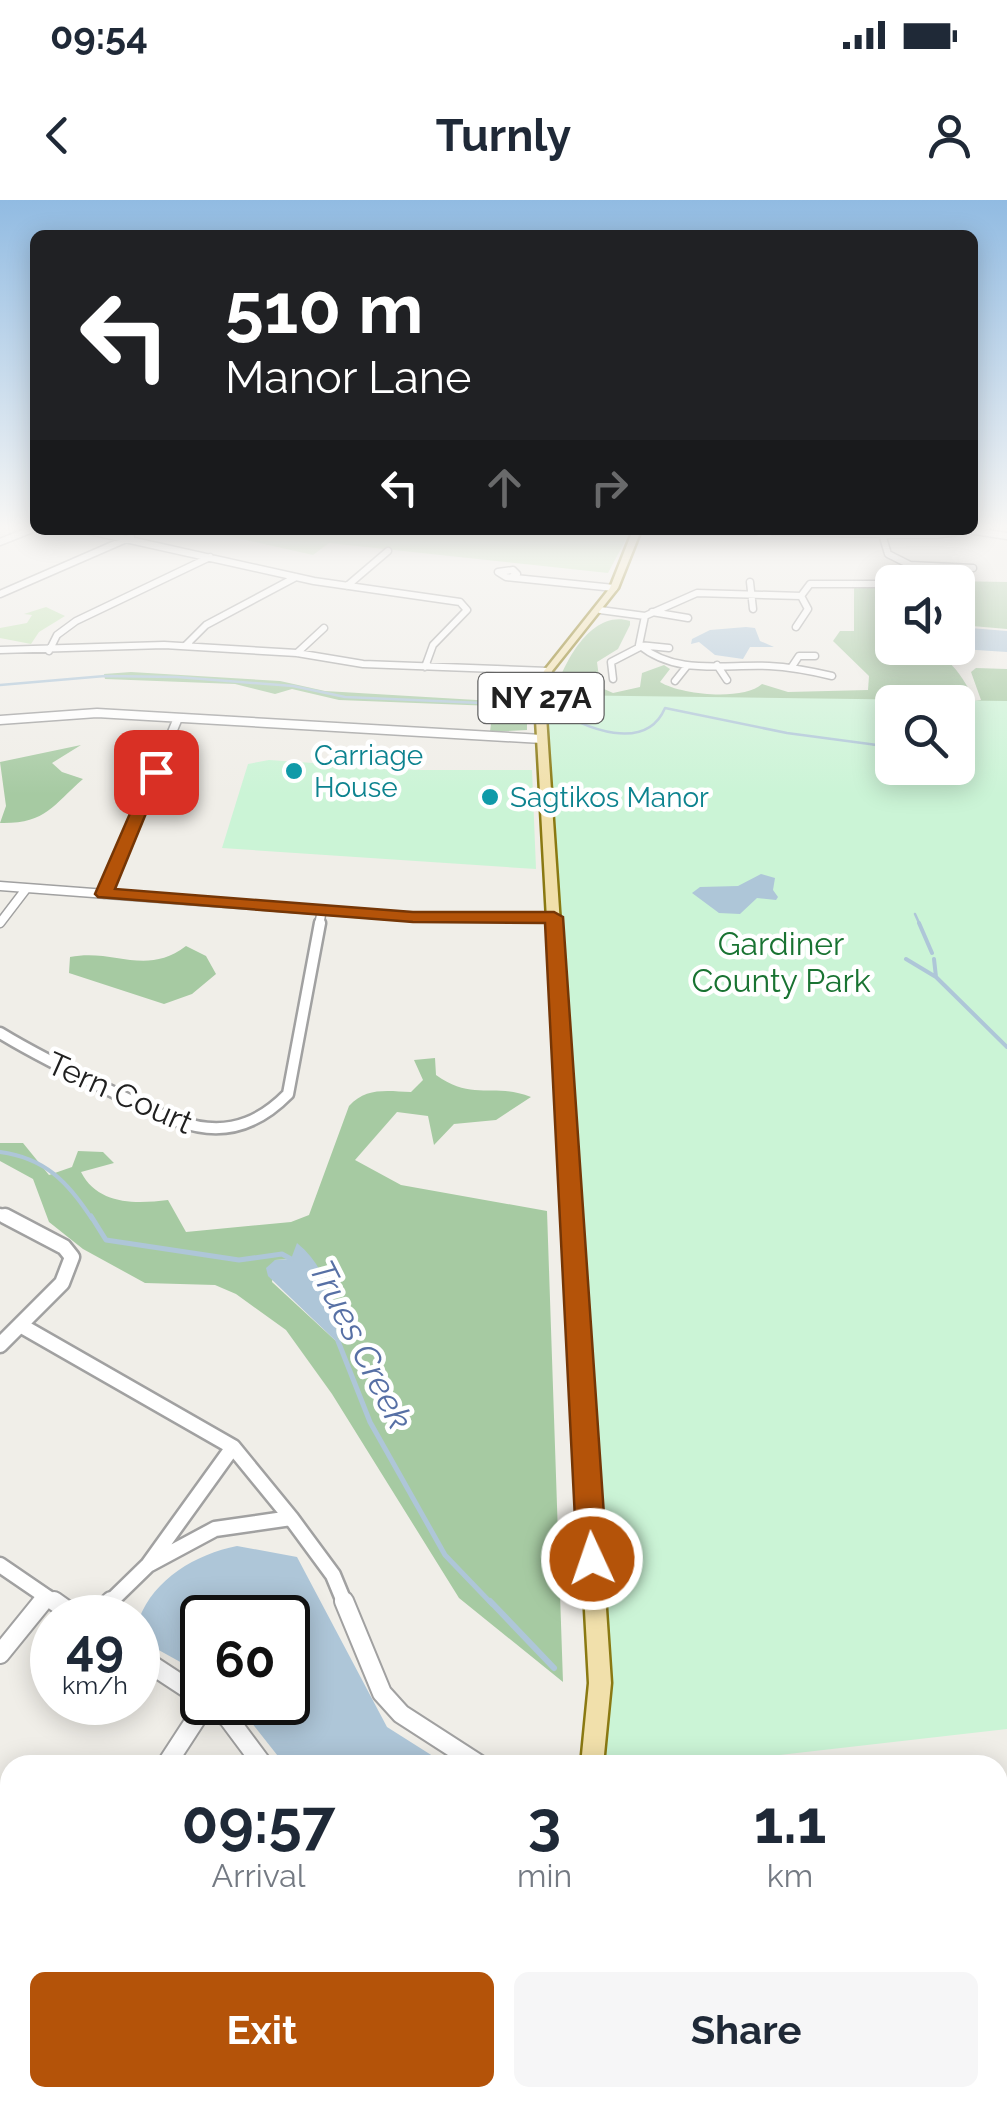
<!DOCTYPE html>
<style>
:root{--surface:#fff;--page:#f6f6f7;--text:#1f2937;--muted:#747a83;--accent:#b45309}
body{margin:0;font-family:Raleway,sans-serif;background:var(--page);color:var(--text);height:100vh;display:flex;flex-direction:column;font-size:38px;white-space:nowrap}
*{box-sizing:border-box;margin:0}
p{font-size:32px;color:var(--muted)}
.icon{flex:none;width:55px;height:55px;fill:none;stroke:currentColor;stroke-width:2;stroke-linecap:round;stroke-linejoin:round}
.map{position:relative;flex:1;overflow:hidden}
.sheet{position:absolute;left:0px;top:1555px;width:1008px;height:352px;display:flex;flex-direction:column;background:var(--surface);border-radius:30px 30px 0 0;box-shadow:0 5px 25px #0003}
.sheet>*{flex:none}
.banner{position:absolute;left:30px;top:30px;width:948px;height:305px;border-radius:15px;box-shadow:0 5px 25px #0003;background:#202124;color:#fff;overflow:hidden}
.tools{position:absolute;left:875px;top:365px;display:grid;gap:20px}
.tools a{display:grid;place-items:center;width:100px;height:100px;border-radius:15px;background:var(--surface);box-shadow:0 5px 25px #0003;font-size:50px}
.speed{position:absolute;left:30px;top:1395px;display:flex;gap:20px;font-size:50px;font-weight:700;text-align:center}
.speed>*{display:grid;place-content:center;width:130px;height:130px;border-radius:50%;background:var(--surface);box-shadow:0 5px 25px #0003;line-height:1}
.speed small{font-size:25px;font-weight:400}
.speed .limit{border:5px solid #111;border-radius:15px;background:#fff;color:#111}
.pin{position:absolute;display:grid;place-items:center;width:85px;height:85px;color:#fff;margin:-42px;border-radius:20px;box-shadow:0 5px 15px #0006}
.me{position:absolute;width:110px;margin:-55px;rotate:357deg;stroke-linejoin:round;filter:drop-shadow(0 0 8px #0008)}
.turn{display:flex;align-items:center;gap:35px;height:210px;padding:0 30px;font-size:45px}
.turn .icon{width:130px;height:130px;stroke-width:2.5}
.turn b{display:block;font-size:70px;line-height:85px}
.lanes{display:flex;align-items:center;height:95px;padding:0 30px;background:#0003;justify-content:center;gap:50px;direction:ltr}
.lanes .off{opacity:.35}
.eta{display:flex;justify-content:space-evenly;align-items:center;height:170px;text-align:center}
.eta b{font-size:60px;font-weight:700;line-height:70px}
.cta{display:flex;gap:20px;margin-top:auto;padding:20px 30px}
.cta a{flex:1;height:115px;border-radius:15px;background:var(--accent);color:#fff;font-size:40px;font-weight:700;line-height:115px;text-align:center}
.cta a+a{background:var(--page);color:var(--text)}
.status{display:flex;justify-content:space-between;align-items:center;height:70px;padding:0 50px;background:var(--surface);direction:ltr}
.status svg{height:28px;fill:currentColor}
header{display:flex;justify-content:space-between;align-items:center;height:130px;padding:0 30px;background:var(--surface);font-size:45px;font-weight:700}
.map>svg:first-child{display:block}
</style>
<div class="status"><b>09:54</b><svg viewBox="0 0 49 12"><path d="M0 12V9h3v3zM5 12V6h3v6zM10 12V3h3v9zM15 12V0h3v12zM26 1h20v11H26zM47 4h2v5h-2z"/></svg></div>
<header><svg class="icon" aria-label="back" viewBox="0 0 24 24"><path d="M15 5l-7 7 7 7"/></svg>Turnly<svg class="icon" aria-label="person" viewBox="0 0 24 24"><circle cx="12" cy="8" r="4"/><path d="M4 21q1-7 8-7t8 7"/></svg></header>
<div class="map">
<svg width="1007" height="1907" viewBox="0 0 1007 1907">
<rect width="100%" height="100%" fill="#f0eee8"/>
<path fill="#c2e3b4" d="M201 330H631L608 373 329 343 313 355Z
M46 407 65 416 39 432 31 444 0 438V428L27 423 32 415 24 414Z"/>
<path fill="#a6caa2" fill-rule="evenodd" d="M896 380 1007 382V429L972 426 958 417V382Z
M854 385 892 386V448C940 448 953 457 975 501L981 500 971 472 976 468 1007 469V527L958 502H892V568H958V547L1007 658 560 508 553 499C561 467 590 408 630 421V425L618 449 597 462 599 477 595 485 613 493 640 487 642 473 664 465 670 469 660 482C681 495 744 501 762 484L788 492 868 490 869 476 833 441 840 431H854Z
M131 472 280 481 325 491 527 503V530L490 532 493 506 339 500 292 489 275 494 235 484 105 479 104 474Z
M81 545 52 563 62 572 83 579C52 606 46 624 0 623L6 606 0 562Z
M186 746 206 756 216 774 192 794 164 804 69 773 70 757C114 748 145 777 186 746Z
M435 858 436 875C474 902 493 882 531 897L496 920 454 924 434 945 428 916 397 912 355 960 401 985 547 1011 563 1482 459 1398 332 1194 286 1130 236 1094 215 1085 145 1083 83 1049 49 1022 33 979 0 961V943H23L49 975 72 967 78 951 103 952 114 963 81 972C98 1005 135 1004 168 1000L186 1032 291 1022 309 1015 349 906C366 887 387 891 411 892L423 880 414 860ZM291 1059 337 1142 272 1082 275 1060Z"/>
<path fill="#cbf4d6" fill-rule="evenodd" d="M554 495 1007 501V1529L691 1565H617L593 1555 539 506 571 508 559 506ZM892 502H958V568H892V551L865 543 892 549Z
M269 560 415 570H532L536 669 222 648 248 564Z"/>
<path fill="#aec6d8" d="M746 427 755 428 760 441 774 447H750L743 459 715 455 699 442 691 444 692 439 710 430Z
M958 427 1007 431V452L945 448H958Z
M761 674 775 678 773 690 778 697 776 700 757 698 740 714 719 713 692 693 700 687 738 686Z
M297 1043C330 1070 331 1103 339 1144L268 1076 266 1068 275 1060 291 1059Z
M237 1346 297 1357 387 1527 447 1565H285L236 1503 288 1502V1418H202V1474L155 1448 139 1419C154 1379 196 1354 237 1346Z
M1007 1685V1803L998 1797V1689Z"/>
<g fill="none" stroke-linecap="round" stroke-linejoin="round">
<path stroke="#aec6d8" stroke-width="2.5" d="M0 485 105 476 177 477 293 486 345 497 528 505
M554 508C584 529 646 553 665 508L787 533 892 547
M915 714 920 725"/>
<path stroke="#aec6d8" stroke-width="4" d="M919 723 932 753
M906 759 936 777
M934 759 936 777 1007 847
M0 952C45 958 68 982 92 1019"/>
<path stroke="#aec6d8" stroke-width="5" d="M91 1016 106 1040 239 1060 282 1054 291 1059
M338 1141 370 1222 445 1355 492 1404"/>
<path stroke="#aec6d8" stroke-width="6" d="M490 1401 554 1468"/>
<g stroke="#a1a1a1" stroke-width="9">
<path id="minor-far4" d="M85 330 314 381 460 402 467 410 433 445 425 467
M637 331 755 332
M773 332 936 335 968 330 1007 336
M882 334 888 354 910 365 973 368
M0 342 35 328
M513 376 517 374 513 370 498 372 506 377 614 388
M750 382 753 409
M347 386 388 351
M0 394 131 337
M801 396 810 384H892
M600 410 645 416
M652 412 688 418
M645 416 639 445C677 476 723 464 769 466 790 467 811 471 832 476
M645 416 697 393 801 396
M796 427 808 409 801 396
M639 445 669 448
M185 446 206 425 296 377
M0 450 164 445 297 453 363 464 548 471
M49 451 57 435 76 421 210 357
M297 453 324 428
M717 465 727 480
M791 468 799 456H815
M613 479 611 462 640 447
M675 481 687 466"/>
</g>
<g stroke="#a1a1a1" stroke-width="11">
<path id="minor-far3" d="M0 520 97 513 542 539
M0 686 413 717H554
M104 694 178 518
M0 723 26 689
M319 725 322 710"/>
</g>
<g stroke="#a1a1a1" stroke-width="15">
<path id="minor-far2" d="M0 833C36 855 73 873 111 891 175 922 228 955 288 894L320 723
M0 1014 10 1019"/>
</g>
<g stroke="#a1a1a1" stroke-width="19">
<path id="minor-far1" d="M20 1125 233 1247 291 1318
M0 1145 62 1083 72 1057 64 1047 5 1016
M0 1365 57 1404
M148 1365 215 1329 291 1318 333 1375 345 1404
M41 1404 47 1397
M108 1404 148 1365 233 1247"/>
</g>
<g stroke="#a1a1a1" stroke-width="22">
<path id="minor" d="M54 1401 78 1418
M344 1401 382 1493 401 1514 480 1565
M94 1418 111 1401
M0 1454 43 1401
M138 1456 202 1498
M209 1502 228 1518 263 1565
M166 1565 207 1502
M0 1811 10 1797
M233 1907 238 1898
M706 1907 708 1898"/>
</g>
<g stroke="#8a7912" stroke-width="5">
<path id="major" d="M633 330H641L618 388 552 471 545 501 611 1483 603 1565H581L589 1483 535 501 544 471 610 388Z
M496 1898H524L520 1907H492Z"/>
</g>
<use href="#minor-far4" stroke="#fff" stroke-width="6"/>
<use href="#minor-far3" stroke="#fff" stroke-width="8"/>
<use href="#minor-far2" stroke="#fff" stroke-width="10"/>
<use href="#minor-far1" stroke="#fff" stroke-width="14"/>
<use href="#minor" stroke="#fff" stroke-width="18"/>
<use href="#major" fill="#f1e0ab" fill-rule="evenodd"/>
</g>
<linearGradient id="sky" x2="0" y2="1"><stop stop-color="#91bbe2"/><stop offset="0.55" stop-color="#f8f7f5"/><stop offset="1" stop-color="#f8f7f5" stop-opacity="0"/></linearGradient>
<rect width="1007" height="595" fill="url(#sky)"/>
<path fill="#b45309" stroke="#753606" stroke-width="2.5" d="M156 567 163 572 115 689 413 712H554L563 717 607 1359 603 1370 592 1375 581 1370 577 1359 545 723 413 722 98 697 95 694 148 572Z"/>
<g fill="#0f9aa8" stroke="#fff" stroke-width="4">
<circle cx="294" cy="571" r="10"/>
<circle cx="490" cy="597" r="10"/>
</g>
<g text-anchor="middle" stroke-width="9" stroke-linejoin="round" paint-order="stroke">
<g font-size="28" fill="#0d838f" stroke="#fff" text-anchor="start">
<text x="314" y="565">Carriage<tspan x="314" dy="32">House</tspan></text>
<text x="510" y="607">Sagtikos Manor</text>
</g>
<rect fill="#fff" stroke="#636363" stroke-width="2.5" x="478.5" y="473" width="125" height="50" rx="8"/>
<g font-size="30" font-weight="bold" fill="#202020">
<text x="541" y="508">NY 27A</text>
</g>
<g font-size="32" fill="#197332" stroke="#fff">
<text x="781" y="755">Gardiner<tspan x="781" dy="37">County Park</tspan></text>
</g>
<g font-size="32" fill="#202020" stroke="#fff">
<text transform="translate(120 893) rotate(24)" y="11">Tern Court</text>
</g>
<g font-size="35" font-style="italic" fill="#5770a5" stroke="#fff">
<text transform="translate(361 1145) rotate(63)" y="12">Trues Creek</text>
</g>
</g>
</svg>
<div class="tools">
<a><svg class="icon" aria-label="sound" viewBox="0 0 24 24"><path d="M4 9h4l5-4v14l-5-4H4zM17 9q2 3 0 6"/></svg></a>
<a><svg class="icon" aria-label="search" viewBox="0 0 24 24"><circle cx="10" cy="10" r="6"/><path d="M15 15l6 6"/></svg></a>
</div>
<div class="speed"><div>49<small>km/h</small></div><div class="limit">60</div></div>
<div class="pin" style="left:156px;top:572px;background:#d93025"><svg class="icon" aria-label="arrive" viewBox="0 0 24 24"><path d="M6 21V4h12l-3 4 3 4H6"/></svg></div>
<svg class="me" style="left:592px;top:1359px" viewBox="-20 -20 40 40"><circle r="17" fill="#b45309" stroke="#fff" stroke-width="3"/><path d="M0-11L8 9 0 5-8 9z" fill="#fff"/></svg>
<div class="banner">
<div class="turn"><svg class="icon" aria-label="left" viewBox="0 0 24 24"><path d="M17 20v-9H6M10 6l-5 5 5 5"/></svg><div><b>510 m</b>Manor Lane</div></div>
<div class="lanes"><svg class="icon" aria-label="left" viewBox="0 0 24 24"><path d="M17 20v-9H6M10 6l-5 5 5 5"/></svg><svg class="icon off" aria-label="ahead" viewBox="0 0 24 24"><path d="M12 20V5M6 11l6-6 6 6"/></svg><svg class="icon off" aria-label="right" viewBox="0 0 24 24"><path d="M7 20v-9h11M14 6l5 5-5 5"/></svg></div>
</div>
<section class="sheet">
<div class="eta">
<div><b>09:57</b><p>Arrival</p></div>
<div><b>3</b><p>min</p></div>
<div><b>1.1</b><p>km</p></div>
</div>
<div class="cta"><a>Exit</a><a>Share</a></div>
</section>
</div>
